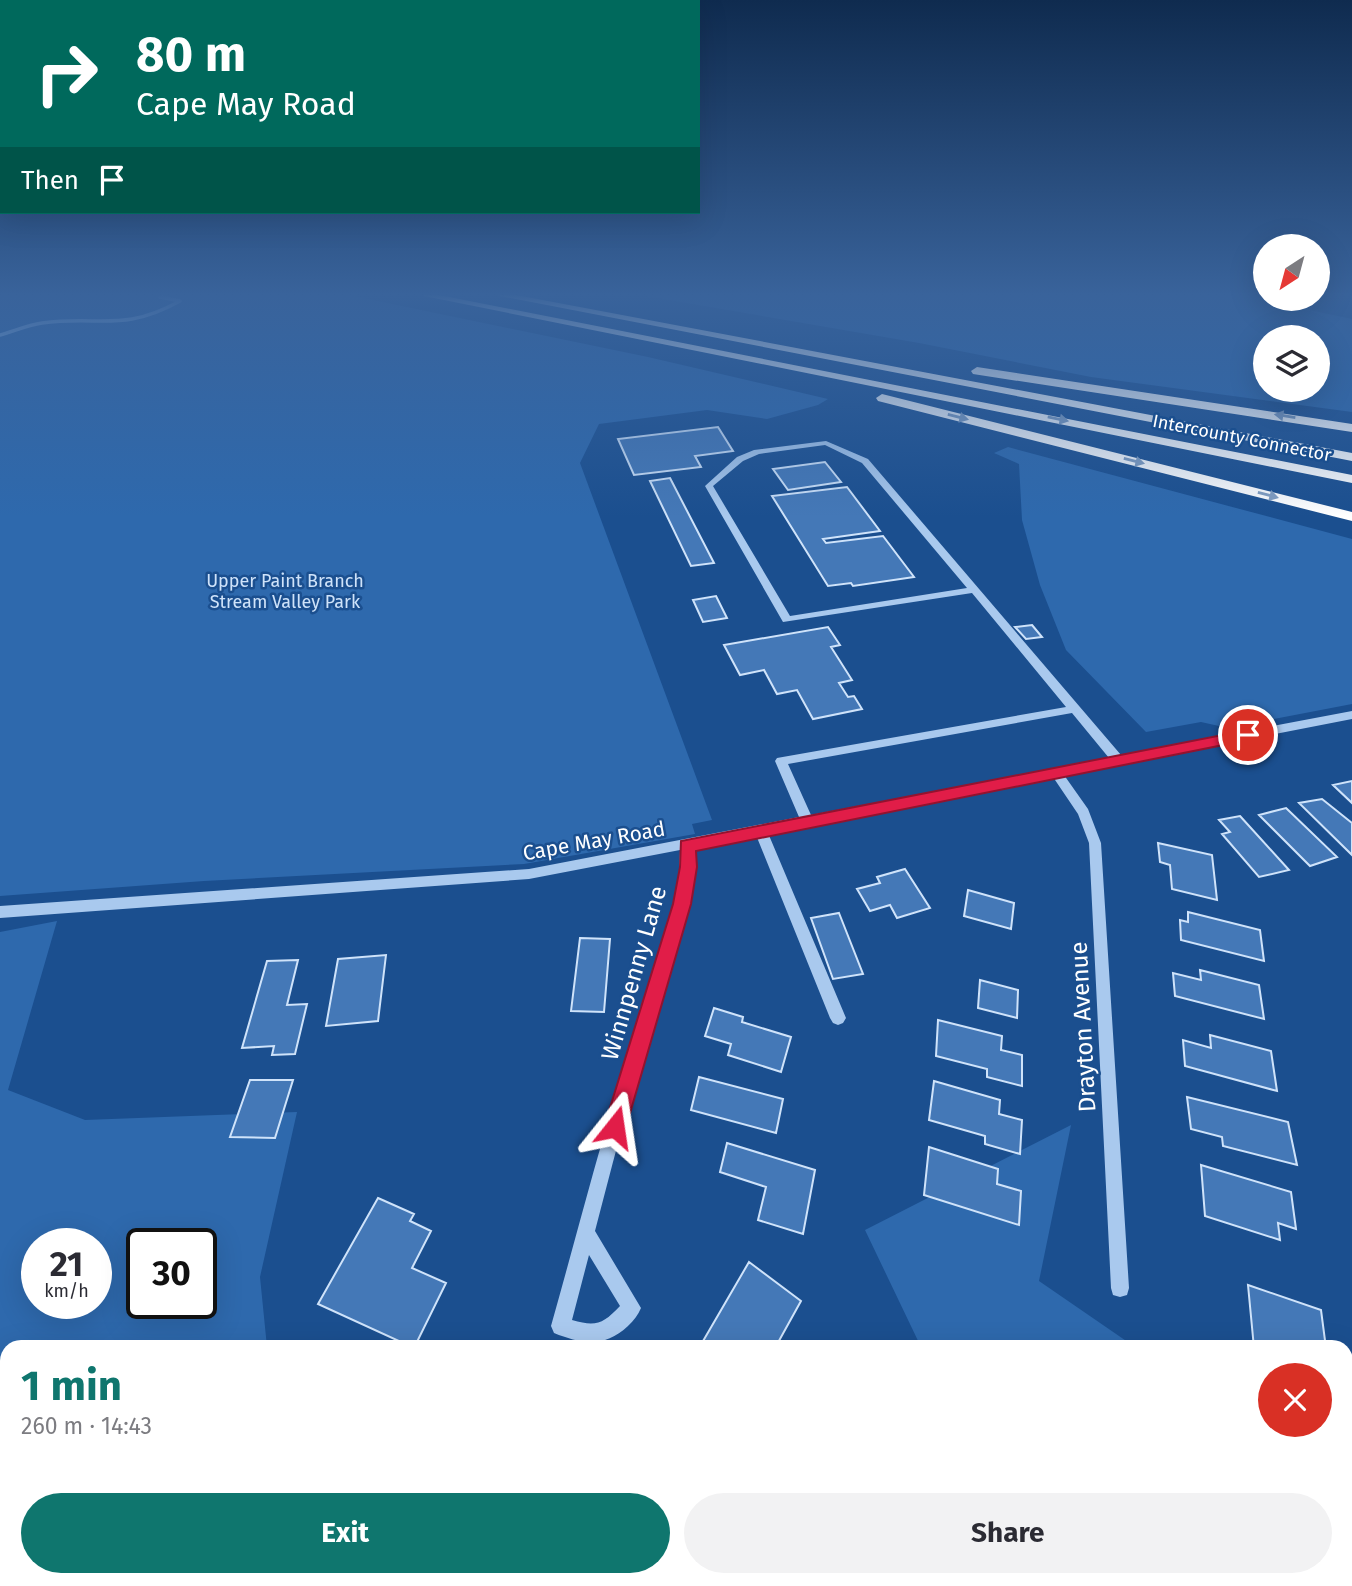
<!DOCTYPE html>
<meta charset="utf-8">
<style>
:root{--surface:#fff;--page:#f2f2f3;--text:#2b2b33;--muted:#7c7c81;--accent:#0f766e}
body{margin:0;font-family:"Fira Sans",sans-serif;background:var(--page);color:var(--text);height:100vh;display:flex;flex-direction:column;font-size:26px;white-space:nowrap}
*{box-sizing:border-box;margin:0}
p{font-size:23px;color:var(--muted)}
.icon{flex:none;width:38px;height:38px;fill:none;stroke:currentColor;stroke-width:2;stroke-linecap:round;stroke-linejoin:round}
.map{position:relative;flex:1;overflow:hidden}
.sheet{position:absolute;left:0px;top:1340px;width:1353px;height:247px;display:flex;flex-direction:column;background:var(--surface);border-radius:21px 21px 0 0;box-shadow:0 7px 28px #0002}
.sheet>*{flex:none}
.banner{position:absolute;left:0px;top:0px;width:700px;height:214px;box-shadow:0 7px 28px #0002;background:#00695c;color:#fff;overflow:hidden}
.needle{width:46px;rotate:216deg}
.buttons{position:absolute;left:1253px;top:234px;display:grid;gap:14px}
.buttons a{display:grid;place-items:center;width:77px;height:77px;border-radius:50%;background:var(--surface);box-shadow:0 7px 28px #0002;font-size:35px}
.speed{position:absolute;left:21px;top:1228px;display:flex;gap:14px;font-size:35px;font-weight:700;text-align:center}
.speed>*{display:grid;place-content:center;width:91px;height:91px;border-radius:50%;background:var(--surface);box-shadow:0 7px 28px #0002;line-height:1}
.speed small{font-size:18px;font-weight:400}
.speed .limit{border:4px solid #111;border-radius:10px;background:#fff;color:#111}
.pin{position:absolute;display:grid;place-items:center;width:60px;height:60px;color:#fff;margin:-30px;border:4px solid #fff;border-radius:50%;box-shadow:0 2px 7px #0007}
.me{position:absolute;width:77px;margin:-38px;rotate:15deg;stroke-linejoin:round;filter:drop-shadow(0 0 5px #0008)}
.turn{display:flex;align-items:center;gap:24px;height:147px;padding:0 21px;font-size:32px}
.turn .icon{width:91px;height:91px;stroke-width:2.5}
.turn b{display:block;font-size:49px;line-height:60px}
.then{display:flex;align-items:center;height:66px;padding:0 21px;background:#0003;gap:14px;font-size:26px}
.round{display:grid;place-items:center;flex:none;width:74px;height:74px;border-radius:37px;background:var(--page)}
.head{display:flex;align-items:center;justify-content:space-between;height:119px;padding:0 21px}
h1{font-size:42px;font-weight:700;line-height:52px;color:var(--accent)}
.primary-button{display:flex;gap:14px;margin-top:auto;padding:14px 21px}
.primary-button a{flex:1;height:80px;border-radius:42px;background:var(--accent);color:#fff;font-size:28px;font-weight:700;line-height:80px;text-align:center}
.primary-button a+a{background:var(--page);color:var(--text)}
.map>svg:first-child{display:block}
</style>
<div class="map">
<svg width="1352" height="1586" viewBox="0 0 1352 1586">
<rect width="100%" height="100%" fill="#1b4f8f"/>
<path fill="#2e69ad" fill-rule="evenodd" d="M0 295H349L648 357 828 399 818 405 767 419 707 410 599 424 580 463 712 820 692 824 695 834 524 864 204 881 0 896Z
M640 295H1265V299H1282L1281 304 1352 319V412L1091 377 919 343ZM1265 338H1318V390H1265Z
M1008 447 1352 539V704L1228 728 1201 722 1146 732 1066 650 1040 585 1022 520 1019 464 994 453Z
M57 921 8 1090 85 1120 297 1112 260 1277 267 1347 7 1348V1580H1319L1321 1586H0V932ZM37 1244H96V1304H37ZM142 1244H201V1304H142Z
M1071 1125 1039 1281 1135 1347H921L865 1230Z"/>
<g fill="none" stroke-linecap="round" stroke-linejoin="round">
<path stroke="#9cc4f0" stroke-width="3.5" d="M0 335C14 331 28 325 42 323 100 315 122 333 180 301L160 297 162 295"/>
</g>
<path fill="#4478b7" stroke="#cfe3fa" stroke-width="2" d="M718 427 733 451 695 456 701 467 634 475 618 439Z
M825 462 841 482 788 490 773 469Z
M670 478 714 563 691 566 650 481Z
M847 487 880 531 823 539 826 543 883 536 914 577 853 586 851 583 828 586 772 496Z
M716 596 727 618 703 622 693 600Z
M1032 625 1042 637 1026 639 1015 627Z
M828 627 840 645 831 647 852 680 839 683 848 697 854 696 862 709 813 719 797 690 777 694 764 670 740 675 724 645Z
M1352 781V803L1333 785Z
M1322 799 1352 823V855L1299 803Z
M1286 808 1337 857 1310 866 1259 815Z
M1240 816 1289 870 1259 877 1222 834 1230 832 1219 820Z
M1158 843 1212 855 1217 900 1172 889 1170 865 1160 862Z
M905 869 930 908 897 918 890 905 870 911 857 889 880 883 877 877Z
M968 890 1014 903 1011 929 964 916Z
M1188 912 1260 930 1264 961 1181 940 1180 920 1188 922Z
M839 913 863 974 833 979 811 918Z
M580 938 610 939 604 1012 571 1011Z
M386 955 378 1021 326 1026 338 959Z
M298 960 287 1005 307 1004 295 1054 272 1055 274 1046 242 1048 267 961Z
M1200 970 1259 985 1264 1019 1175 996 1173 973 1201 980Z
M980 980 1018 990 1017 1018 978 1008Z
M714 1008 743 1017 742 1022 791 1037 781 1072 728 1055 731 1044 705 1036Z
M938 1020 1002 1036 1001 1050 1022 1055V1086L987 1077V1069L936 1056Z
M1210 1035 1271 1051 1277 1091 1185 1066 1183 1040 1211 1048Z
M699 1077 783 1099 776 1133 691 1110Z
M250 1080H293L275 1138 230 1137Z
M934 1081 1000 1100 999 1114 1022 1120 1020 1154 985 1144V1136L929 1120Z
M1187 1097 1288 1122 1297 1165 1223 1146 1222 1137 1191 1129Z
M727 1143 815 1170 803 1234 758 1220 766 1187 720 1172Z
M929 1147 998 1169 997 1184 1021 1191 1019 1225 924 1195Z
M1201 1165 1291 1192 1296 1229 1278 1223 1280 1240 1205 1216Z
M378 1198 414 1214 410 1221 431 1231 412 1268 446 1283 414 1348 318 1304Z
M749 1262 801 1301 775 1348H699Z
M1248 1285 1321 1310 1326 1348H1254Z"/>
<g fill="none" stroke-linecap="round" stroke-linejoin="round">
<path fill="#a9c9ee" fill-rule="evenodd" d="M826 441 868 459 1121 755 1352 711V719L1064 775 1088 809 1101 843 1129 1288 1127 1295 1120 1297 1113 1295 1111 1288 1089 843 1078 814 1053 777 813 824 808 827 804 826 768 833 846 1018 843 1023 838 1025 833 1023 830 1018 756 835 693 847C693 918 666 983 645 1050 626 1110 611 1170 595 1231L641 1308C638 1315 634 1320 628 1326 605 1348 581 1344 554 1333L551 1326C575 1241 597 1155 623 1070 646 998 679 926 680 850L529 879 0 918V906L529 869 799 817 775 761 777 758 1066 707 972 593 783 622 705 486 737 457 754 450ZM825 445 862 463 967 588 790 616 713 486 743 461 759 454ZM1072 713 1109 758 811 815 788 764ZM589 1255 620 1306C603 1324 596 1327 572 1320Z"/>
<path fill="#fff" fill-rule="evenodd" d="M419 295H439L1352 475V483Z
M495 295H516L1352 453V461Z
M977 367 1352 424V432L973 374 971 371Z
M882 394 1352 512V521L878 401 876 398Z"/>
</g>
<defs><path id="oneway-solid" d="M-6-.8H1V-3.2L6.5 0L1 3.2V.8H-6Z" transform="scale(1.75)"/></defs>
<g fill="#829ec1">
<use href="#oneway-solid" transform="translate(1285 416) rotate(-171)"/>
<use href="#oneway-solid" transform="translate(958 417) rotate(14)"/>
<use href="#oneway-solid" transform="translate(1058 419) rotate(11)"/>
<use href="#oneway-solid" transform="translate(1134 461) rotate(14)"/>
<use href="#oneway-solid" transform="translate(1268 495) rotate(15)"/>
</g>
<linearGradient id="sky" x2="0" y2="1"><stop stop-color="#0f2b4f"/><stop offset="0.57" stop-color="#39639b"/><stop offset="1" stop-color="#39639b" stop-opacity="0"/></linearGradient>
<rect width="1352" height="517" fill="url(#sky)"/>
<path fill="#e11d48" stroke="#92132f" stroke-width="2" d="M1248 730 1255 735 1253 739 696 851 697 867 691 904 626 1127 623 1135 615 1138 608 1135 604 1127 673 904 680 867 681 841Z"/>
<g text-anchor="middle" stroke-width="5" stroke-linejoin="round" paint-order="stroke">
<g font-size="18" fill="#fff" stroke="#1b4f8f">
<text transform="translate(1242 438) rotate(11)" y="6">Intercounty Connector</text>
</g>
<g font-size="18" fill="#cfe3fa" stroke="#1b4f8f">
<text x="285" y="587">Upper Paint Branch<tspan x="285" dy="21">Stream Valley Park</tspan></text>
</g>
<g font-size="21" fill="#fff" stroke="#1b4f8f">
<text transform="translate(594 841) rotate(-10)" y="7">Cape May Road</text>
</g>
<g font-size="24" fill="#fff" stroke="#1b4f8f">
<text transform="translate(634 973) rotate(-74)" y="8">Winnpenny Lane</text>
<text transform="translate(1083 1027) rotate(-93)" y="8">Drayton Avenue</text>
</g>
</g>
</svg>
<div class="buttons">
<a><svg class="needle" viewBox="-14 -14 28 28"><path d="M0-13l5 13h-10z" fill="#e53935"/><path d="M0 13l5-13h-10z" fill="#7c7c81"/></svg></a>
<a><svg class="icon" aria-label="layers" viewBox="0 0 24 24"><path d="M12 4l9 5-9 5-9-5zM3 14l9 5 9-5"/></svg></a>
</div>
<div class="speed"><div>21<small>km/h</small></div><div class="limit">30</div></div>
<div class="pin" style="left:1248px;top:735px;background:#d93025"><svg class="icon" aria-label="arrive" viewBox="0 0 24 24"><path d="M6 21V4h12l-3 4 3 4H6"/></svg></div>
<svg class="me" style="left:615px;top:1127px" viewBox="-20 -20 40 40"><path d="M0-17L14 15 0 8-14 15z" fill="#e11d48" stroke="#fff" stroke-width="4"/></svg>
<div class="banner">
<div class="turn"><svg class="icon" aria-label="right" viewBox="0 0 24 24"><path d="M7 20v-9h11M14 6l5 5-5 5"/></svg><div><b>80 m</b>Cape May Road</div></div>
<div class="then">Then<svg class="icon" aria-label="arrive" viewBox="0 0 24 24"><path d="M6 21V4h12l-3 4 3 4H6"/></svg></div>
</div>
<section class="sheet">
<div class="head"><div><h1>1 min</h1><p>260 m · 14:43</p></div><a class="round" style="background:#d93025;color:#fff"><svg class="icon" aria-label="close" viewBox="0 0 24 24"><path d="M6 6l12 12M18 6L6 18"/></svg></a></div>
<div class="primary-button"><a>Exit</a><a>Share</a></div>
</section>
</div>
